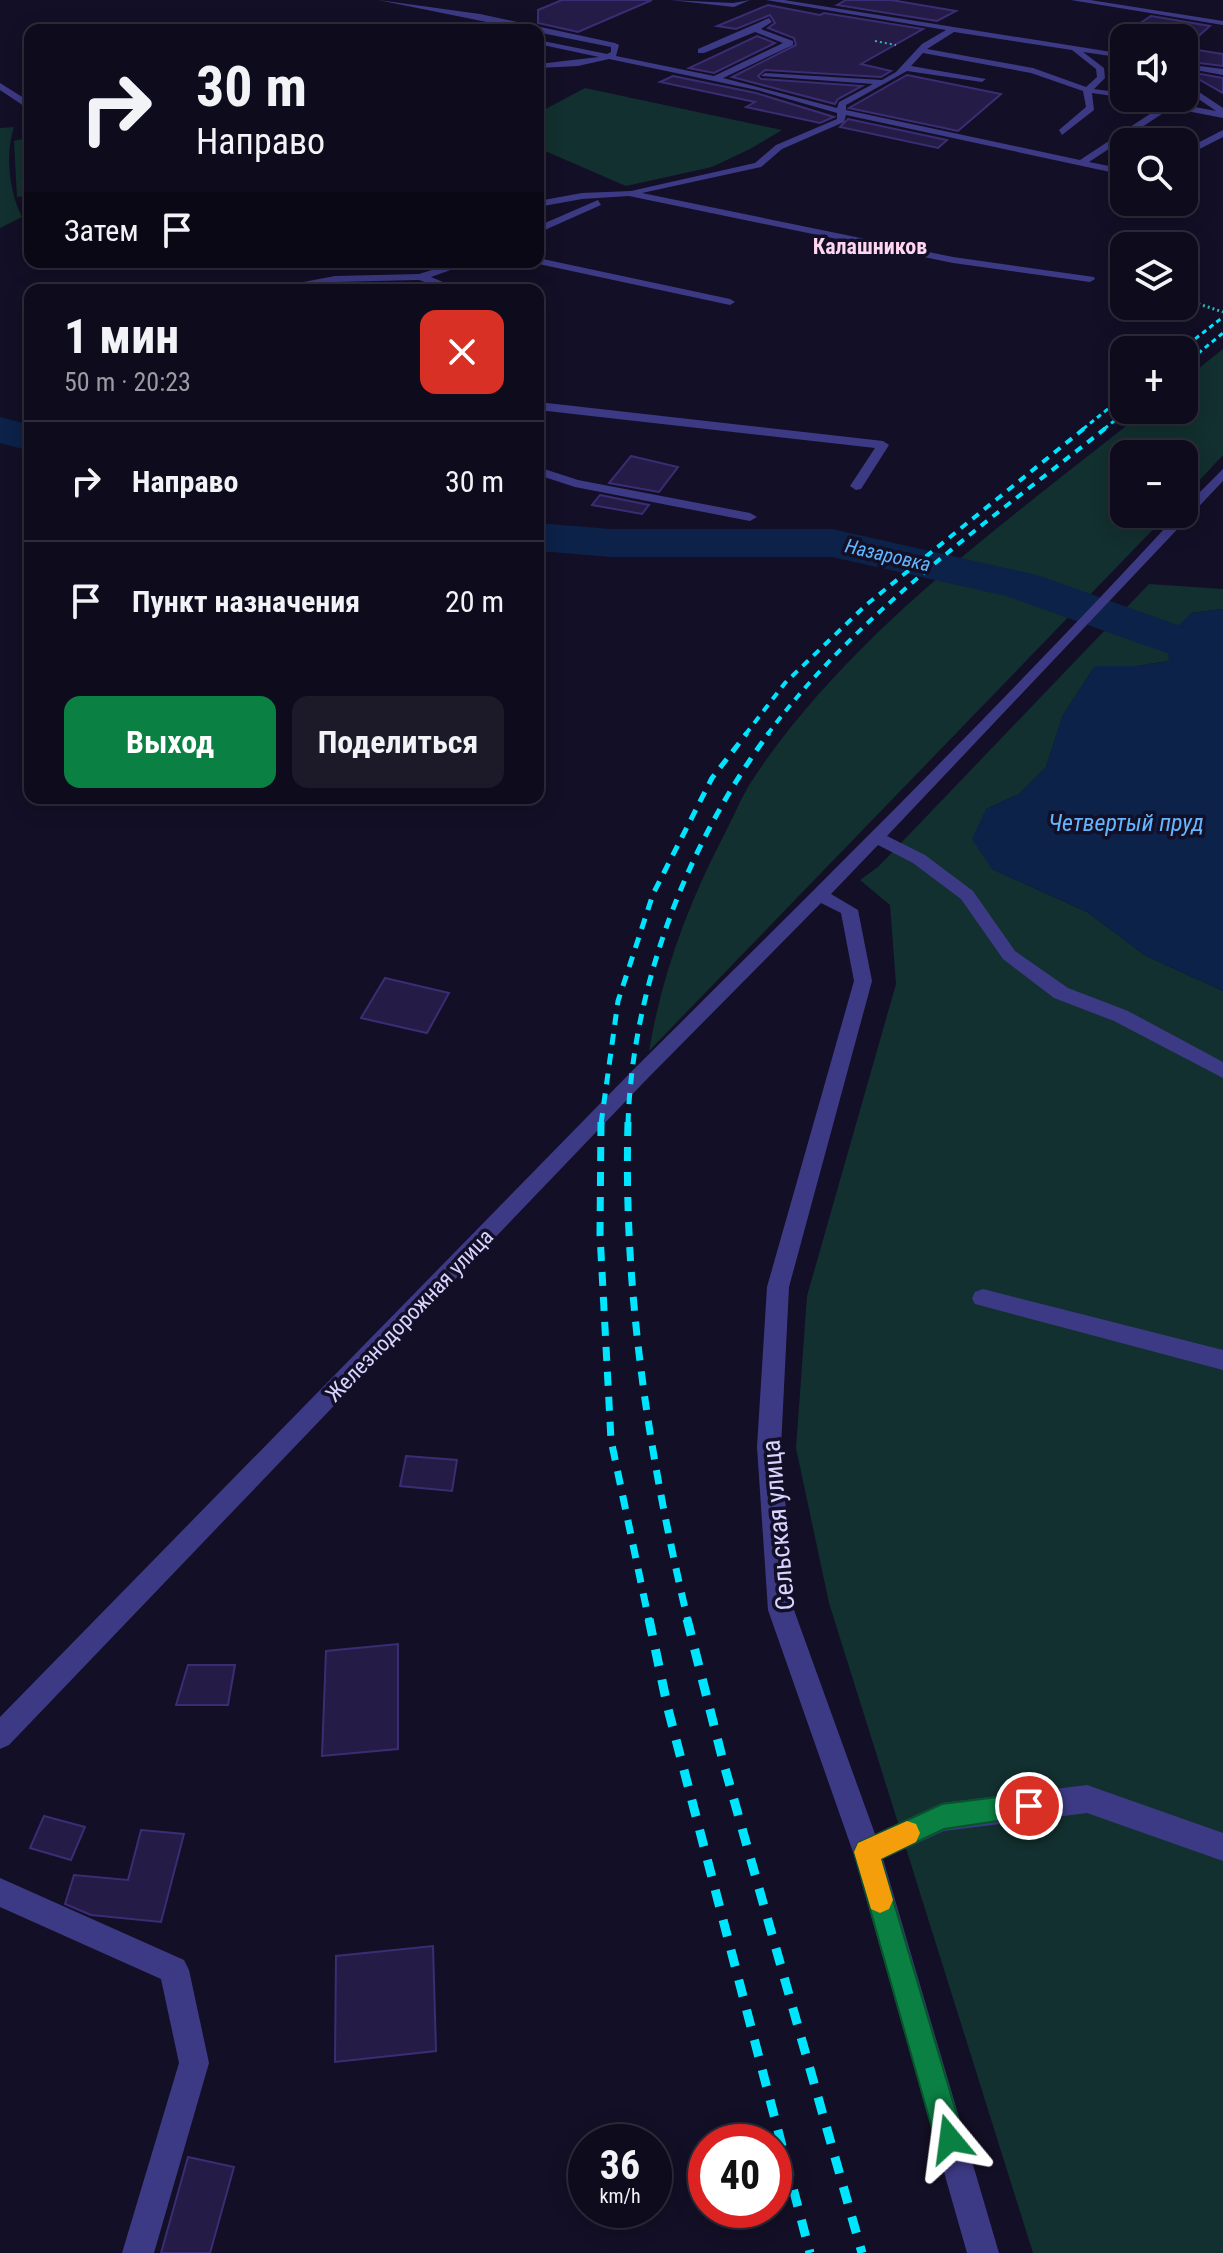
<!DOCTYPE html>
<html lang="ru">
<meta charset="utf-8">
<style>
:root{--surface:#0e0b1c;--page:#1c1929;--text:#f1f3f6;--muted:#9b9ba3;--line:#2e2b3b;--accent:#0b8043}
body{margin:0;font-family:"Roboto Condensed",sans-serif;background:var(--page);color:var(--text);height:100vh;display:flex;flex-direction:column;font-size:30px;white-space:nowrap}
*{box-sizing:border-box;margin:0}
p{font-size:26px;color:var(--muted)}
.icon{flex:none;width:44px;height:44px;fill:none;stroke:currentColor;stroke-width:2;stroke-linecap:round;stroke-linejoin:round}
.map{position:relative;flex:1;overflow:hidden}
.sheet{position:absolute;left:24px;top:284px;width:520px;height:520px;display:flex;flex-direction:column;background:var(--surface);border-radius:16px;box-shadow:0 4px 20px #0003,0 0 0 2px var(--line)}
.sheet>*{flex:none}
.guide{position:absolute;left:24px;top:24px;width:520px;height:244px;border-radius:16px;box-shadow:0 4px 20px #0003,0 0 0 2px var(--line);background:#0e0b1c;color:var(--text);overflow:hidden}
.fabs{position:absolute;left:1110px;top:24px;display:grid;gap:16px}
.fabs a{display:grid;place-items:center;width:88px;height:88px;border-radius:16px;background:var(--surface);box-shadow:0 4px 20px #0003,0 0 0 2px var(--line);font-size:40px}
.speed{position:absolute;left:568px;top:2124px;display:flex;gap:16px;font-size:40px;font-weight:700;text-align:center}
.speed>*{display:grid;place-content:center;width:104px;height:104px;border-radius:50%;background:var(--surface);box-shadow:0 4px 20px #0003,0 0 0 2px var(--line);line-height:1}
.speed small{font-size:20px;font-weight:400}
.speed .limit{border:12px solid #d22;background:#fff;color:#111}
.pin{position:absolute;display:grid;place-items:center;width:68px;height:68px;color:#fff;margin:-34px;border:4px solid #fff;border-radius:50%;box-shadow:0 2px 8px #0007}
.me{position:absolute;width:88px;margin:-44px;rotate:344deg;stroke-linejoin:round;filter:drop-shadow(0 0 6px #0008)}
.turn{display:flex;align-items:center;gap:28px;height:168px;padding:0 40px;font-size:36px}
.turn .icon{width:104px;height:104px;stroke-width:2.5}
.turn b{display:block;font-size:56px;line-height:68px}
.then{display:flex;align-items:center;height:76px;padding:0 40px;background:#0003;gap:16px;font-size:30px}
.round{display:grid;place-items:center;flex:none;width:84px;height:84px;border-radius:16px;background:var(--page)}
.head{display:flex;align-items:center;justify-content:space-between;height:136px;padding:0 40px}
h1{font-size:48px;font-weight:700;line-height:60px}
.primary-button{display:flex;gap:16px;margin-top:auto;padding:16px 40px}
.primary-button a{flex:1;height:92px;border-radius:16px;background:var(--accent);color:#fff;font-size:32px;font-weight:700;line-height:92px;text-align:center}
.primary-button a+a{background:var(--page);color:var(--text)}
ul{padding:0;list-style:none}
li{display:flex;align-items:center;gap:24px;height:120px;padding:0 40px;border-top:2px solid var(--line)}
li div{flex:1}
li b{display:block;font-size:30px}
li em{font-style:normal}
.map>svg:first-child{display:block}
</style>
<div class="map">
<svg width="1223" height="2253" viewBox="0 0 1223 2253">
<rect width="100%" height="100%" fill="#130f26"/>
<path fill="#12302f" d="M585 88 782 130 750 149 712 167 626 186 538 148V113Z
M14 127C5 154 9 191 22 217L0 228V128Z
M30 137V196L17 197 14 141Z
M1223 349V455L1184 497V454H1124V514H1168L649 1051C662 974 688 904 724 835 733 818 741 798 751 782 849 633 1009 520 1146 410H1184V380Z
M1149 584 1223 589V609L1191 613 1169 661 1136 666H1095L1063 715 1046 767 1019 794 986 809 992 869 1087 912 1146 956 1223 991V2253H1033L829 1603 796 1448 807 1296 896 984 890 905 860 880 879 866Z"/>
<path fill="#0c2248" d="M1223 609V991L1146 956 1087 912 992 869 972 839 986 809 1019 794 1046 767 1063 715 1095 666H1136L1169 661 1165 639 1191 613Z"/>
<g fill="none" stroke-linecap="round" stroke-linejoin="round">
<path fill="#0c2248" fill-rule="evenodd" d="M0 417 30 425V451L0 443Z
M538 523 611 529H832L1037 575 1223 641V673L1006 596 832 557H611L538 551Z"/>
</g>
<path fill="#241b47" stroke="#3b2d73" stroke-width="2" d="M562 0H652L578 32 538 23V10Z
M846 0H891L956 11 937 21 837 5Z
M768 5 820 15 824 13 923 29 861 64 891 71 881 77 765 70 758 76 761 79 862 86 838 99 835 104 732 77 796 45 794 38 768 28 775 23 770 15 736 29 717 26Z
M1151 16 1210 26 1185 48 1223 54V66L1184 61V38H1133L1128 31Z
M757 36 775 43 714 73 689 68Z
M1184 71 1223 78V93Z
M907 75 1001 94 958 131 849 108Z
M673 76 756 93 834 117 820 123 746 107 755 102 660 82Z
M848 119 947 140 938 148 840 127Z
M631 456 678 467 659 492 609 483Z
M600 495 649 505 642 514 592 505Z
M385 978 449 993 427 1033 361 1018Z
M406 1456 457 1460 452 1491 400 1486Z
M398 1644V1749L322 1756 326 1651Z
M188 1665H235L228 1705H176Z
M44 1816 85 1827 71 1860 30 1848Z
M141 1830 184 1834 161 1922 91 1915 65 1904 74 1875 128 1880Z
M433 1946 436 2051 335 2062 336 1956Z
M188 2157 234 2167 210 2253H161Z"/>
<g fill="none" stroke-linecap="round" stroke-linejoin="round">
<path stroke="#2fb8b0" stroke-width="2" stroke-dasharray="2 3" stroke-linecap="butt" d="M875 41 896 45"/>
<path stroke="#2fb8b0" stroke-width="3" stroke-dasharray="2 3" stroke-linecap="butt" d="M1184 299 1223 312"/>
<path fill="#3d3a85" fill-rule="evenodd" d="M378 0 480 14 615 43 619 45 616 56 714 76 783 43 755 32 704 53H698V49L769 18 772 22 761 29 793 41V45L723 78 837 108 839 102 873 84 761 76 765 73 882 80 896 72 922 44 946 30 766 0H784L1124 54V58L1083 52 1104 68 1105 78 1094 89 1124 93 1126 98 1092 93 1094 110 1062 135 1059 130 1086 107 1083 91 1031 73 923 53 911 66 986 79 982 82 907 71 846 105V110L1080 160 1162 106 1129 98H1147L1216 111 1184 89V82L1223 108V118L1171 108 1089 162 1124 169V175L846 115 844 122 782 149 761 167 642 193 953 257 1094 277 1095 279 1090 282 953 263 629 196 582 199 538 207V201L582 193 631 191 755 163 776 145 837 119V113L757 90 609 59 578 66 538 68V64L599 57 538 44V40L607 54 611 52V47ZM954 32 1072 50 1096 69 1097 77 1086 87 1033 68 927 49Z
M670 0 733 3 750 0 734 7Z
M1071 0H1090L1223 21V25Z
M1184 64 1223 69V75L1184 68Z
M0 83 27 100 30 115 21 104 0 90Z
M1223 130V137L1184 157V150Z
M598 200 601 205 538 233V226Z
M538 258 730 299 735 302 730 305 534 263Z
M457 262H473L431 277 462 290H447L419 280 335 282 286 290H261L335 276 419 274Z
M538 402 883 441 889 445 861 489 856 490 850 486 875 448 538 410Z
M538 467 578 480 750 513 757 517 750 521 575 487 538 475Z
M1223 469V481L887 836 925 855 973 891 1015 951 1068 988 1128 1011 1223 1062V1078L1114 1021 1054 998 1003 959 961 899 913 863 878 845 831 894 858 910 872 981 789 1287 781 1447 794 1610 875 1834 942 1803 1087 1785 1223 1833V1861L1087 1813 944 1831 883 1859 999 2253H967L853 1852 768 1610 757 1447 767 1287 854 981 841 913 821 903 646 1080 9 1745 0 1749V1717L633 1070C817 887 1002 705 1178 514H1184V508Z
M983 1289 1223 1350V1370L975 1304 972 1298 975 1292Z
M0 1878 184 1960 189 1970 209 2063 154 2253H122L179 2063 161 1979 0 1907Z"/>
<path stroke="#00e5ff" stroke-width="3" stroke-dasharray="5 4" stroke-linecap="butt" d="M1181 350 1223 317
M1184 365 1223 333
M1083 429 1124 396
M1104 429 1128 410"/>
<path stroke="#00e5ff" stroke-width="4" stroke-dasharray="8 7" stroke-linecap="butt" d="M745 735 785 683 866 605 1086 427
M767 735C858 612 989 521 1107 427"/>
<path stroke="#00e5ff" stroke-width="5" stroke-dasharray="11 9" stroke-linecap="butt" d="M601 1124 618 1001 653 894 712 778 747 733
M628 1124C632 987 688 842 769 733"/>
<path stroke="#00e5ff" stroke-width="7" stroke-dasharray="14 11" stroke-linecap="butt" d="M601 1122 600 1234 611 1440 649 1621
M628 1122C623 1291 649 1457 688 1621"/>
<path stroke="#00e5ff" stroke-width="9" stroke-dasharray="17 14" stroke-linecap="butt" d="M649 1619 668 1709 810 2253
M687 1619 723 1761 862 2253"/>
</g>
<path fill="#0b8043" stroke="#07532c" stroke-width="2" d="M1029 1793 1038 1797 1042 1806 1038 1815 944 1829 881 1859 964 2139 960 2149 950 2153 940 2149 935 2139 854 1852 858 1843 942 1804Z"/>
<path fill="#f59e0b" d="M907 1821 916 1824 920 1833 916 1842 881 1859 893 1900 889 1909 880 1913 871 1909 854 1852 858 1843Z"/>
<g text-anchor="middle" stroke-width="7" stroke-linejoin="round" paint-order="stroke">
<g font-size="20" font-style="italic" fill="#62b6ff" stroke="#130f26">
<text transform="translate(888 555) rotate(13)" y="7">Назаровка</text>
</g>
<g font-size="22" font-weight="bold" fill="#ffd6f0" stroke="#130f26">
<text x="870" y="254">Калашников</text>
</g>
<g font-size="22" fill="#d9d4ff" stroke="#130f26">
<text transform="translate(409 1315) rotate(-46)" y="8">Железнодорожная улица</text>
</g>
<g font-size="24" font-style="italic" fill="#62b6ff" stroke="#130f26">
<text x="1126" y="831">Четвертый пруд</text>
</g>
<g font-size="26" fill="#d9d4ff" stroke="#130f26">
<text transform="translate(778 1525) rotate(-95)" y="9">Сельская улица</text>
</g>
</g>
</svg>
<div class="fabs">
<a><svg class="icon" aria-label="sound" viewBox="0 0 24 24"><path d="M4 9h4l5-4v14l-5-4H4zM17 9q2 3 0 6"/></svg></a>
<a><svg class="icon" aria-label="search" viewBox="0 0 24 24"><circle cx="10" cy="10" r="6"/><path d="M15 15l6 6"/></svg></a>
<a><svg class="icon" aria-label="layers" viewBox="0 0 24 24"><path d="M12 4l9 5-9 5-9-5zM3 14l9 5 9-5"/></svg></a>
<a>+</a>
<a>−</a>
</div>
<div class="speed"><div>36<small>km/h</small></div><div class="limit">40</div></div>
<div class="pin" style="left:1029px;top:1806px;background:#d93025"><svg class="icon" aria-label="arrive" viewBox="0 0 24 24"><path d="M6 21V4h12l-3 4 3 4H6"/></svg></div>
<svg class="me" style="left:950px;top:2139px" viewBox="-20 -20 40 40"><path d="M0-17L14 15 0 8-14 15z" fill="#0b8043" stroke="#fff" stroke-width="4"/></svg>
<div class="guide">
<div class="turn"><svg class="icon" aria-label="right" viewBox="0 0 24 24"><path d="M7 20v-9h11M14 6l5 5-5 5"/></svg><div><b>30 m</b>Направо</div></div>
<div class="then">Затем<svg class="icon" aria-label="arrive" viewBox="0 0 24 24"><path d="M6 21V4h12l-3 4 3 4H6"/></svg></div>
</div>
<section class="sheet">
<div class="head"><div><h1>1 мин</h1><p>50 m · 20:23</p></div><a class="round" style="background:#d93025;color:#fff"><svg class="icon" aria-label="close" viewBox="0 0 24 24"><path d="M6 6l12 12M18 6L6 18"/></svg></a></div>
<ul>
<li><svg class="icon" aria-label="right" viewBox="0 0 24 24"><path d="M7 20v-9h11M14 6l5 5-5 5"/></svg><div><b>Направо</b></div><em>30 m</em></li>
<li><svg class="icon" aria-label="arrive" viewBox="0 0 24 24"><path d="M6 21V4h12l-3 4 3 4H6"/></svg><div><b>Пункт назначения</b></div><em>20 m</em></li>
</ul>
<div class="primary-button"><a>Выход</a><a>Поделиться</a></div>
</section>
</div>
